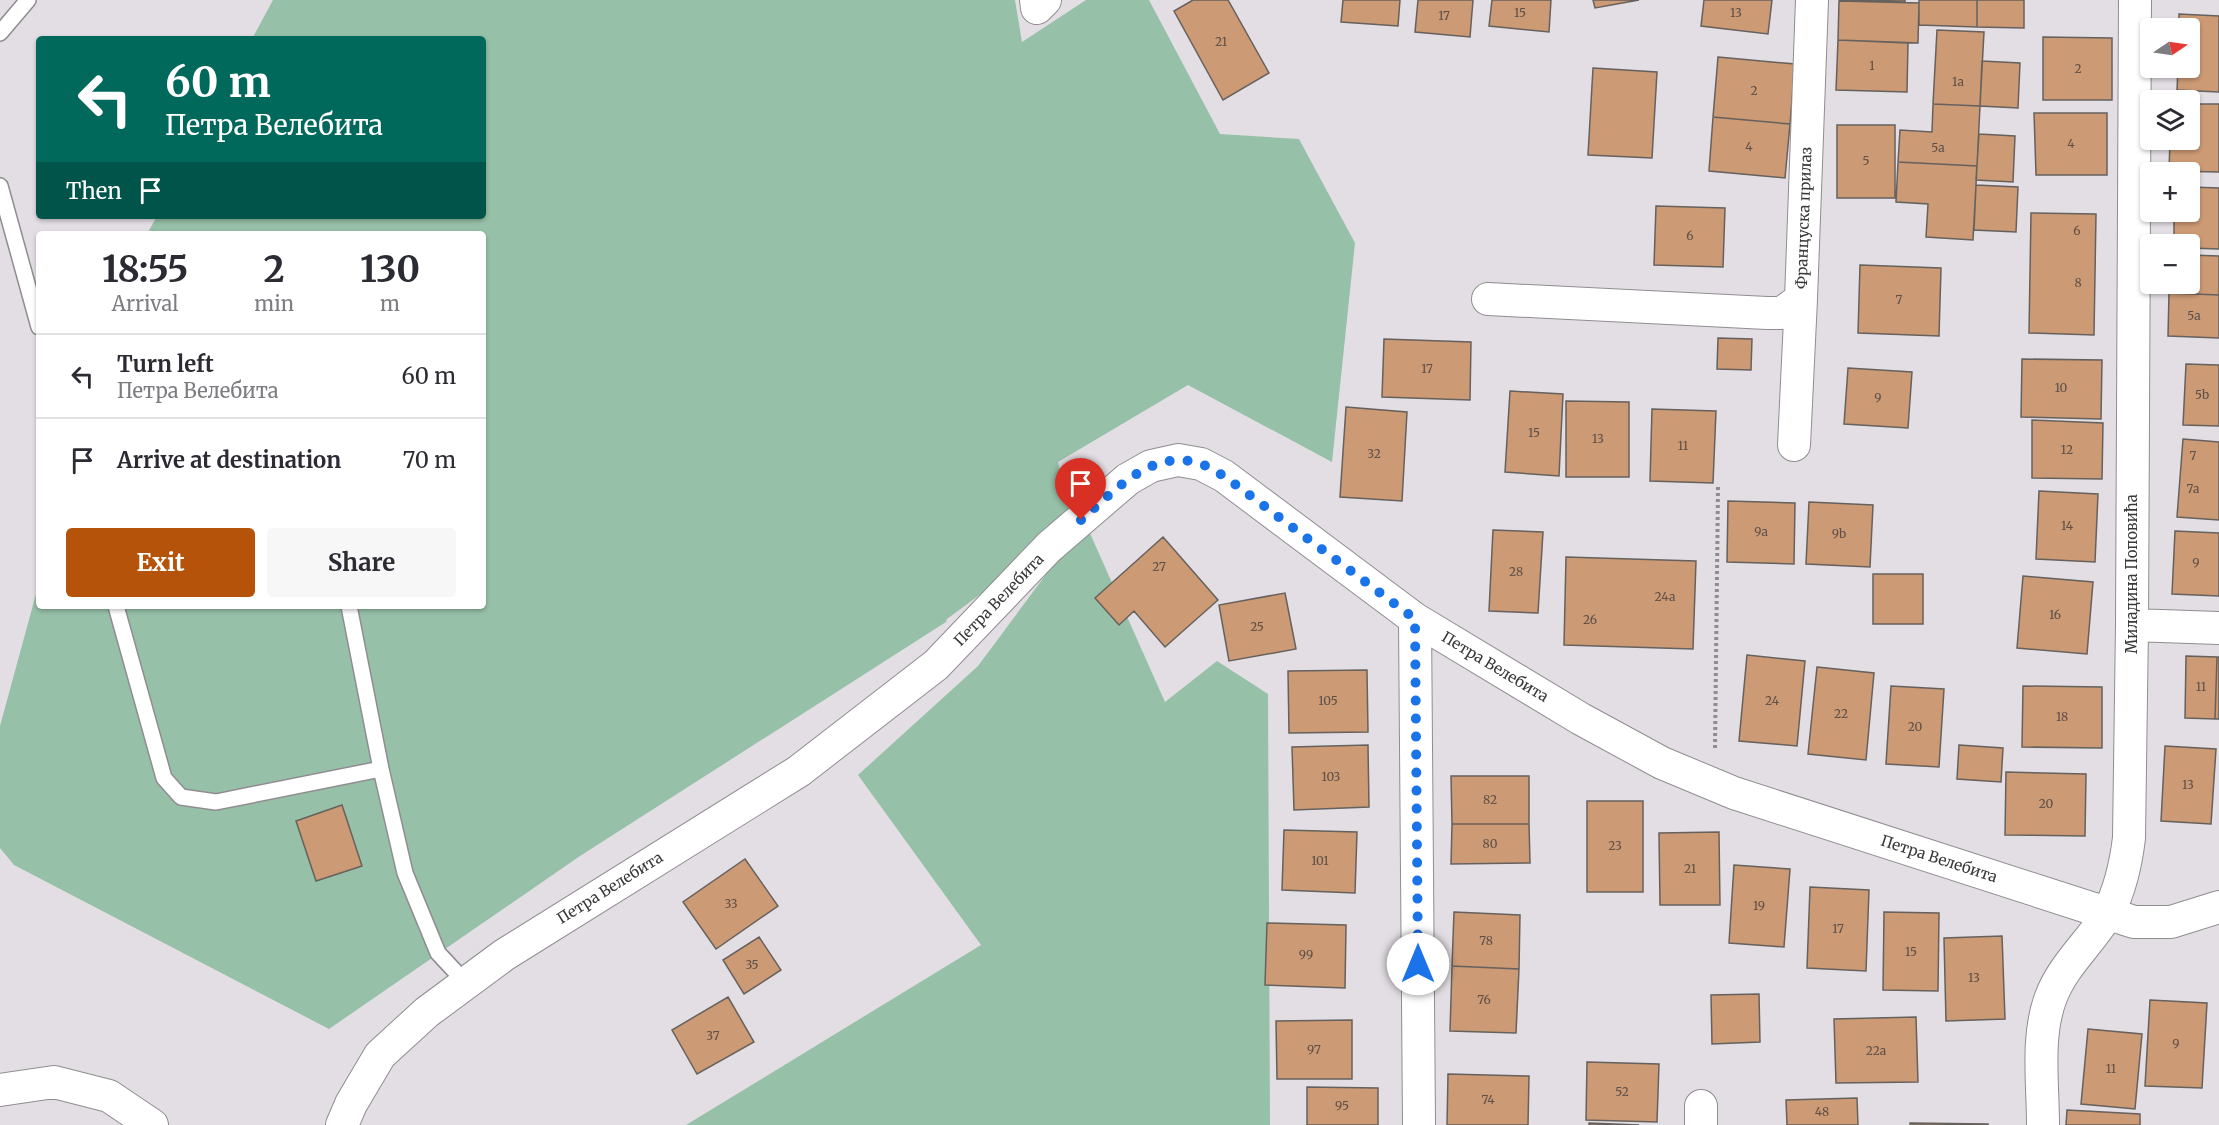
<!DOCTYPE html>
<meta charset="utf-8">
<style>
:root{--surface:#fff;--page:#f7f7f7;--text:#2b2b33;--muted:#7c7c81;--line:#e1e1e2;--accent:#b45309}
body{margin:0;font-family:Merriweather,serif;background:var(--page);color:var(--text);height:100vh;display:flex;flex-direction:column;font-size:22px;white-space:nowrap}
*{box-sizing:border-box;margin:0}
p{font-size:20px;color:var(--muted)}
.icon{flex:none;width:33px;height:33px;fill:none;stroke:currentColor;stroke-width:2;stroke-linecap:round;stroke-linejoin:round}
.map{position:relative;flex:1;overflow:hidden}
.details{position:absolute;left:36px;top:231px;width:450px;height:378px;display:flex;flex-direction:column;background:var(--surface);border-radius:6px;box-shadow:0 2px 4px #0004}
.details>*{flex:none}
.banner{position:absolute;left:36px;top:36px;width:450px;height:183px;border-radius:6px;box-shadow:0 2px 4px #0004;background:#00695c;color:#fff;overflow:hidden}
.needle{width:39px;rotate:77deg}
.buttons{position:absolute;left:2140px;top:18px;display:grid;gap:12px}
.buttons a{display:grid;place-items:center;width:60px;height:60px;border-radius:6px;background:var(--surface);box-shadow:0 2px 4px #0004;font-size:30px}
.pin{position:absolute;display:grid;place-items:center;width:51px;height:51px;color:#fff;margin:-62px -26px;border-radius:50% 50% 50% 0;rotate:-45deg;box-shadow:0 0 6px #0007}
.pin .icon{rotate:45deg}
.me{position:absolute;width:66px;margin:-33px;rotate:0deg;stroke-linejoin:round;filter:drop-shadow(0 0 4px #0008)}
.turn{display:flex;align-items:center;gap:21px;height:126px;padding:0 30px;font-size:27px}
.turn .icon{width:78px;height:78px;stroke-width:2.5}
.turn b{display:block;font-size:42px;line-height:51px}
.then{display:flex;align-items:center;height:57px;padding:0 30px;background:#0003;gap:12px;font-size:22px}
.eta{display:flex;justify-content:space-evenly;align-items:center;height:102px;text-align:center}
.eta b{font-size:36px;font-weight:700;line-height:42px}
.primary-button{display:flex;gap:12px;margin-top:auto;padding:12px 30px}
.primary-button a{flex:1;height:69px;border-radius:6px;background:var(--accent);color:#fff;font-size:24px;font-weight:700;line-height:69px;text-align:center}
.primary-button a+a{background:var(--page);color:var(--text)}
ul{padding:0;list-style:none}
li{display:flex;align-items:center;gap:18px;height:84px;padding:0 30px;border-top:2px solid var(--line)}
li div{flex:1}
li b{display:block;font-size:22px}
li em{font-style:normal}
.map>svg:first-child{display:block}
</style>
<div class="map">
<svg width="2219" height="1125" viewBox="0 0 2219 1125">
<rect width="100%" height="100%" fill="#e3dee4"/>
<path fill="#97c0a8" d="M273 0H1015L1022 42 1086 0H1149L1220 134 1299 139 1355 243 1332 462 1188 385 1058 462 1070 517 1001 579 947 619 946 622 580 856 329 1029 14 865 0 848V726L39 583V606H483V234H147L157 216H483V39H252Z
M1085 522 1165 702 1217 661 1268 694 1270 1125H686L981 945 858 775 978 666Z"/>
<path fill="#cc9a74" stroke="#66615d" stroke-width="1.5" d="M1193 0H1228L1269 73 1223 100 1174 11Z
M1343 0H1400L1398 26 1341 22Z
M1418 0H1473L1470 37 1415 32Z
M1492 0H1551L1549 32 1489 26Z
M1593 0H1639L1595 8Z
M1704 0H1772L1768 34 1701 26Z
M1839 0H1905V2Z
M1919 0H1977V27L1919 25Z
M1977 0H2024V28L1977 27Z
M1839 1 1919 3 1918 43 1838 40Z
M2179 14 2219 16V92L2177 90 2178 68H2190V28H2179Z
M1937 30 1984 32 1980 106 1933 104Z
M2043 37 2112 38V100H2043Z
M1838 40 1908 43 1907 92 1836 90Z
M1718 57 1795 64 1790 124 1713 117Z
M1982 61 2020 63 2018 108 1980 106Z
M1593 68 1657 72 1652 158 1588 155Z
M1933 104 1980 106 1977 166 1898 162 1900 130 1932 132Z
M2190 104H2219V172L2169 171 2170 140H2190Z
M2034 113H2107V175H2036Z
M1713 117 1790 124 1785 178 1709 171Z
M1837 125H1895V198H1837Z
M1979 134 2015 136 2013 182 1976 180Z
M1898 162 1977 166 1973 240 1926 237 1928 204 1896 202Z
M1976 185 2018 187 2016 232 1974 230Z
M2190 187 2219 188V249L2190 248V244H2174V212H2190Z
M1656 206 1725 208 1723 267 1654 265Z
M2031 213 2096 214 2094 335 2029 333Z
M2190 255 2219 256V295L2169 293 2170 284H2190Z
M1860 265 1941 268 1939 336 1858 333Z
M2169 293 2219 295V338L2168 336Z
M1718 338 1752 339 1751 370 1717 369Z
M1384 339 1471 342 1470 400 1382 397Z
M2022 359 2102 360 2101 419 2021 417Z
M2186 364 2219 365V426L2183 425Z
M1848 368 1912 372 1908 428 1844 424Z
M1510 391 1563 394 1559 476 1505 472Z
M1566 401 1629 402V477H1566Z
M1346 407 1407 412 1402 501 1340 497Z
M1652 409 1716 411 1713 483 1650 481Z
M2032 420 2103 423 2102 479 2032 478Z
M2183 439 2219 442V520L2177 517Z
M2039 491 2098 494 2095 562 2036 559Z
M1728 501 1795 503 1794 564 1727 562Z
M1809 502 1873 505 1870 567 1806 564Z
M1493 530 1543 532 1538 613 1489 611Z
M2175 531 2219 533V596L2172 594Z
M1163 537 1218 600 1165 647 1134 611 1119 625 1095 598Z
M1566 557 1696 561 1693 649 1564 645Z
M1873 574H1923V624H1873Z
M2023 576 2093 582 2087 654 2017 648Z
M1285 593 1296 649 1229 661 1219 605Z
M1747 655 1805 661 1797 746 1739 741Z
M2186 656 2217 657 2215 719 2185 718Z
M2217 657H2219V719H2215Z
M1817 667 1874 673 1866 760 1808 754Z
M1367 670 1368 732 1289 733 1288 671Z
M1891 686 1944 689 1939 767 1886 764Z
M2023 686 2102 687V748L2022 747Z
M1368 745 1369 807 1294 810 1292 747Z
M1959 745 2003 748 2001 782 1957 779Z
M2165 746 2216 749 2211 824 2161 821Z
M2006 772 2086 774 2085 836 2005 835Z
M1451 776H1529V824H1452Z
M1587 801H1643V892H1587Z
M342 805 362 866 316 881 296 821Z
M1452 824H1529L1530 863 1451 864Z
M1284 830 1357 832 1355 893 1282 890Z
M1719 832 1720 905H1660L1659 833Z
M745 859 778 906 716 949 683 902Z
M1734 865 1790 869 1784 947 1729 943Z
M1810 887 1869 890 1866 971 1807 968Z
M1454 912 1520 915 1519 969 1452 966Z
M1884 912 1939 913 1938 991 1883 990Z
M1267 923 1346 925 1345 988 1265 985Z
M2002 936 2005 1019 1946 1021 1944 938Z
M759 937 781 970 744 994 723 960Z
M1452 966 1519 969 1516 1033 1450 1031Z
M1759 994 1760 1042 1712 1044 1711 995Z
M728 997 754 1042 697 1074 672 1030Z
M2150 1000 2207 1003 2202 1088 2145 1086Z
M1916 1017 1918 1082 1836 1083 1834 1019Z
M1352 1020V1079H1277L1276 1021Z
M2088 1029 2142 1034 2135 1109 2081 1104Z
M1587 1062 1659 1064 1657 1122 1586 1120Z
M1448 1074 1529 1076 1528 1125H1447Z
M1307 1087 1378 1088V1125H1307Z
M1857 1098 1858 1125H1787L1786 1100Z
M2067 1110 2140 1114V1125H2066Z
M1589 1123 1639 1125H1589Z
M1910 1123 1988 1124V1125H1910Z"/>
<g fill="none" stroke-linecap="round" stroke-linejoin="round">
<g stroke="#908d91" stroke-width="18">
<path id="service" d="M0 33 28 0
M0 186 39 327
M116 606 164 778 181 797 216 802 381 769
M349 606 381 769 405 873 438 953 466 983"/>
</g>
<g stroke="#908d91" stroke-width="34">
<path id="minor" d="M1036 0 1037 8 1045 0
M1488 299 1767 313H1782L1801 299 1812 0
M1794 445 1801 299
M1415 619 1419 1125
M2132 625 2219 628
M0 1090 54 1082 109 1096 152 1125
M342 1125 351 1104 380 1055 427 1012 504 955 799 771 936 665 1049 547 1128 479 1151 466 1178 460 1201 464 1224 476 1415 619 1581 719 1662 763 1734 793 2134 922H2171L2219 907
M1701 1125V1106
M2043 1125C2043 1083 2036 1036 2051 997 2063 965 2091 942 2108 913 2120 890 2126 863 2129 838L2132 625 2135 0"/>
</g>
<path stroke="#908d91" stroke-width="4" stroke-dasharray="3 3" stroke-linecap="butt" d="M1715 748 1718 487"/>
<use href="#service" stroke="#fff" stroke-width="15"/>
<use href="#minor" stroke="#fff" stroke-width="32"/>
</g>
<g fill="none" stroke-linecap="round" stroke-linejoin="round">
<path stroke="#1a73e8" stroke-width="10" stroke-dasharray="0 18" d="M1081 520C1110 495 1146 454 1189 461 1202 462 1213 470 1224 476L1415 619 1418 964"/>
</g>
<g text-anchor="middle" stroke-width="5" stroke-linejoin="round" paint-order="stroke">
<g font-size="12" fill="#5e5048">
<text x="1520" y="17">15</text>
<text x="1736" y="17">13</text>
<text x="1444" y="20">17</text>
<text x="1221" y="46">21</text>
<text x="1872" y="70">1</text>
<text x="2078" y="73">2</text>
<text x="1958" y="86">1a</text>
<text x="1754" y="95">2</text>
<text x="2071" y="148">4</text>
<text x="1749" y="151">4</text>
<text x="1938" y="152">5a</text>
<text x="1866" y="165">5</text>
<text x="2077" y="235">6</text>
<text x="1690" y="240">6</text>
<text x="2078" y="287">8</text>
<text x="1899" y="304">7</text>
<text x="2194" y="320">5a</text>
<text x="1427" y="373">17</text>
<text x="2061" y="392">10</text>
<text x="2202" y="399">5b</text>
<text x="1878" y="402">9</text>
<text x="1534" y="437">15</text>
<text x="1598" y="443">13</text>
<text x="1683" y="450">11</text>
<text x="2067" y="454">12</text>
<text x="1374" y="458">32</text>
<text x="2193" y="460">7</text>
<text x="2193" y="493">7a</text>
<text x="2067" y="530">14</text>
<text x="1761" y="536">9a</text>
<text x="1839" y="538">9b</text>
<text x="2196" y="567">9</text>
<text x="1159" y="571">27</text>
<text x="1516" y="576">28</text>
<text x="1665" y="601">24a</text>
<text x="2055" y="619">16</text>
<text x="1590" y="624">26</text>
<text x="1257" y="631">25</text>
<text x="2201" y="691">11</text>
<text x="1328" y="705">105</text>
<text x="1772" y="705">24</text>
<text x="1841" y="718">22</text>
<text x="2062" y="721">18</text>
<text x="1915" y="731">20</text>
<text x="1331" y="781">103</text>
<text x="2188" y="789">13</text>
<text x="1490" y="804">82</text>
<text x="2046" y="808">20</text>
<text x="1490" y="848">80</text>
<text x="1615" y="850">23</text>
<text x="1320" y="865">101</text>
<text x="1690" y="873">21</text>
<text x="731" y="908">33</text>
<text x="1759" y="910">19</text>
<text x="1838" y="933">17</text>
<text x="1486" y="945">78</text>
<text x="1911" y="956">15</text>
<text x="1306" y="959">99</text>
<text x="752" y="969">35</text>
<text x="1974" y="982">13</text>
<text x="1484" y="1004">76</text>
<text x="713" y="1040">37</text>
<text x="2176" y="1048">9</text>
<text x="1314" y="1054">97</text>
<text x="1876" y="1055">22a</text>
<text x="2111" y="1073">11</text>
<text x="1622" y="1096">52</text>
<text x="1488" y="1104">74</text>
<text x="1342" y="1110">95</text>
<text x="1822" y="1116">48</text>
</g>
<g font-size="15" fill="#39373a" stroke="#fff">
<text transform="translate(1804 218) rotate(-88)" y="5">Француска прилаз</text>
<text transform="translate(2132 574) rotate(-90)" y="5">Миладина Поповића</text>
<text transform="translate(999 600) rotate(-46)" y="5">Петра Велебита</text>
<text transform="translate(1495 667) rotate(31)" y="5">Петра Велебита</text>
<text transform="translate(1939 859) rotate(18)" y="5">Петра Велебита</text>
<text transform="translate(610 888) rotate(-32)" y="5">Петра Велебита</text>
</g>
</g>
</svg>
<div class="buttons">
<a><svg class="needle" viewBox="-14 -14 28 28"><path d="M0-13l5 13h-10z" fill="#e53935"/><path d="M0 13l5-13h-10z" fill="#7c7c81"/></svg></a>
<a><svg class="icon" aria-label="layers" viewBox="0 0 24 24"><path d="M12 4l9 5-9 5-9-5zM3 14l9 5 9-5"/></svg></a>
<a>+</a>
<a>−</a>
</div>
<div class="pin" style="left:1081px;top:520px;background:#d93025"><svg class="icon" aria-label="arrive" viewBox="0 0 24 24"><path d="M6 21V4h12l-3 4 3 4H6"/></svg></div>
<svg class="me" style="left:1418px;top:964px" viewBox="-20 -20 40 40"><circle r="19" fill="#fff"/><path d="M0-13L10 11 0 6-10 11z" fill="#1a73e8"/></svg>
<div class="banner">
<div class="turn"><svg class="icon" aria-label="left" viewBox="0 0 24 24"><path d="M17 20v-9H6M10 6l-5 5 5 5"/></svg><div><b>60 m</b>Петра Велебита</div></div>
<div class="then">Then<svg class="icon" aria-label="arrive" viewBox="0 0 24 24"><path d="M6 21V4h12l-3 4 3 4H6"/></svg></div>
</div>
<section class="details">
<div class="eta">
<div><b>18:55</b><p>Arrival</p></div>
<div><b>2</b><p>min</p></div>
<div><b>130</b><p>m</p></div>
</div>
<ul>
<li><svg class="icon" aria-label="left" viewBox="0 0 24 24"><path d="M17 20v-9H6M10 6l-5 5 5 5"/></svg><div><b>Turn left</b><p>Петра Велебита</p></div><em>60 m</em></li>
<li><svg class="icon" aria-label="arrive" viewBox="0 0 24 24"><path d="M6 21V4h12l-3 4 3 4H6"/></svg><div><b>Arrive at destination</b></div><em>70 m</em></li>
</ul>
<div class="primary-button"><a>Exit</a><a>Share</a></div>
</section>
</div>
